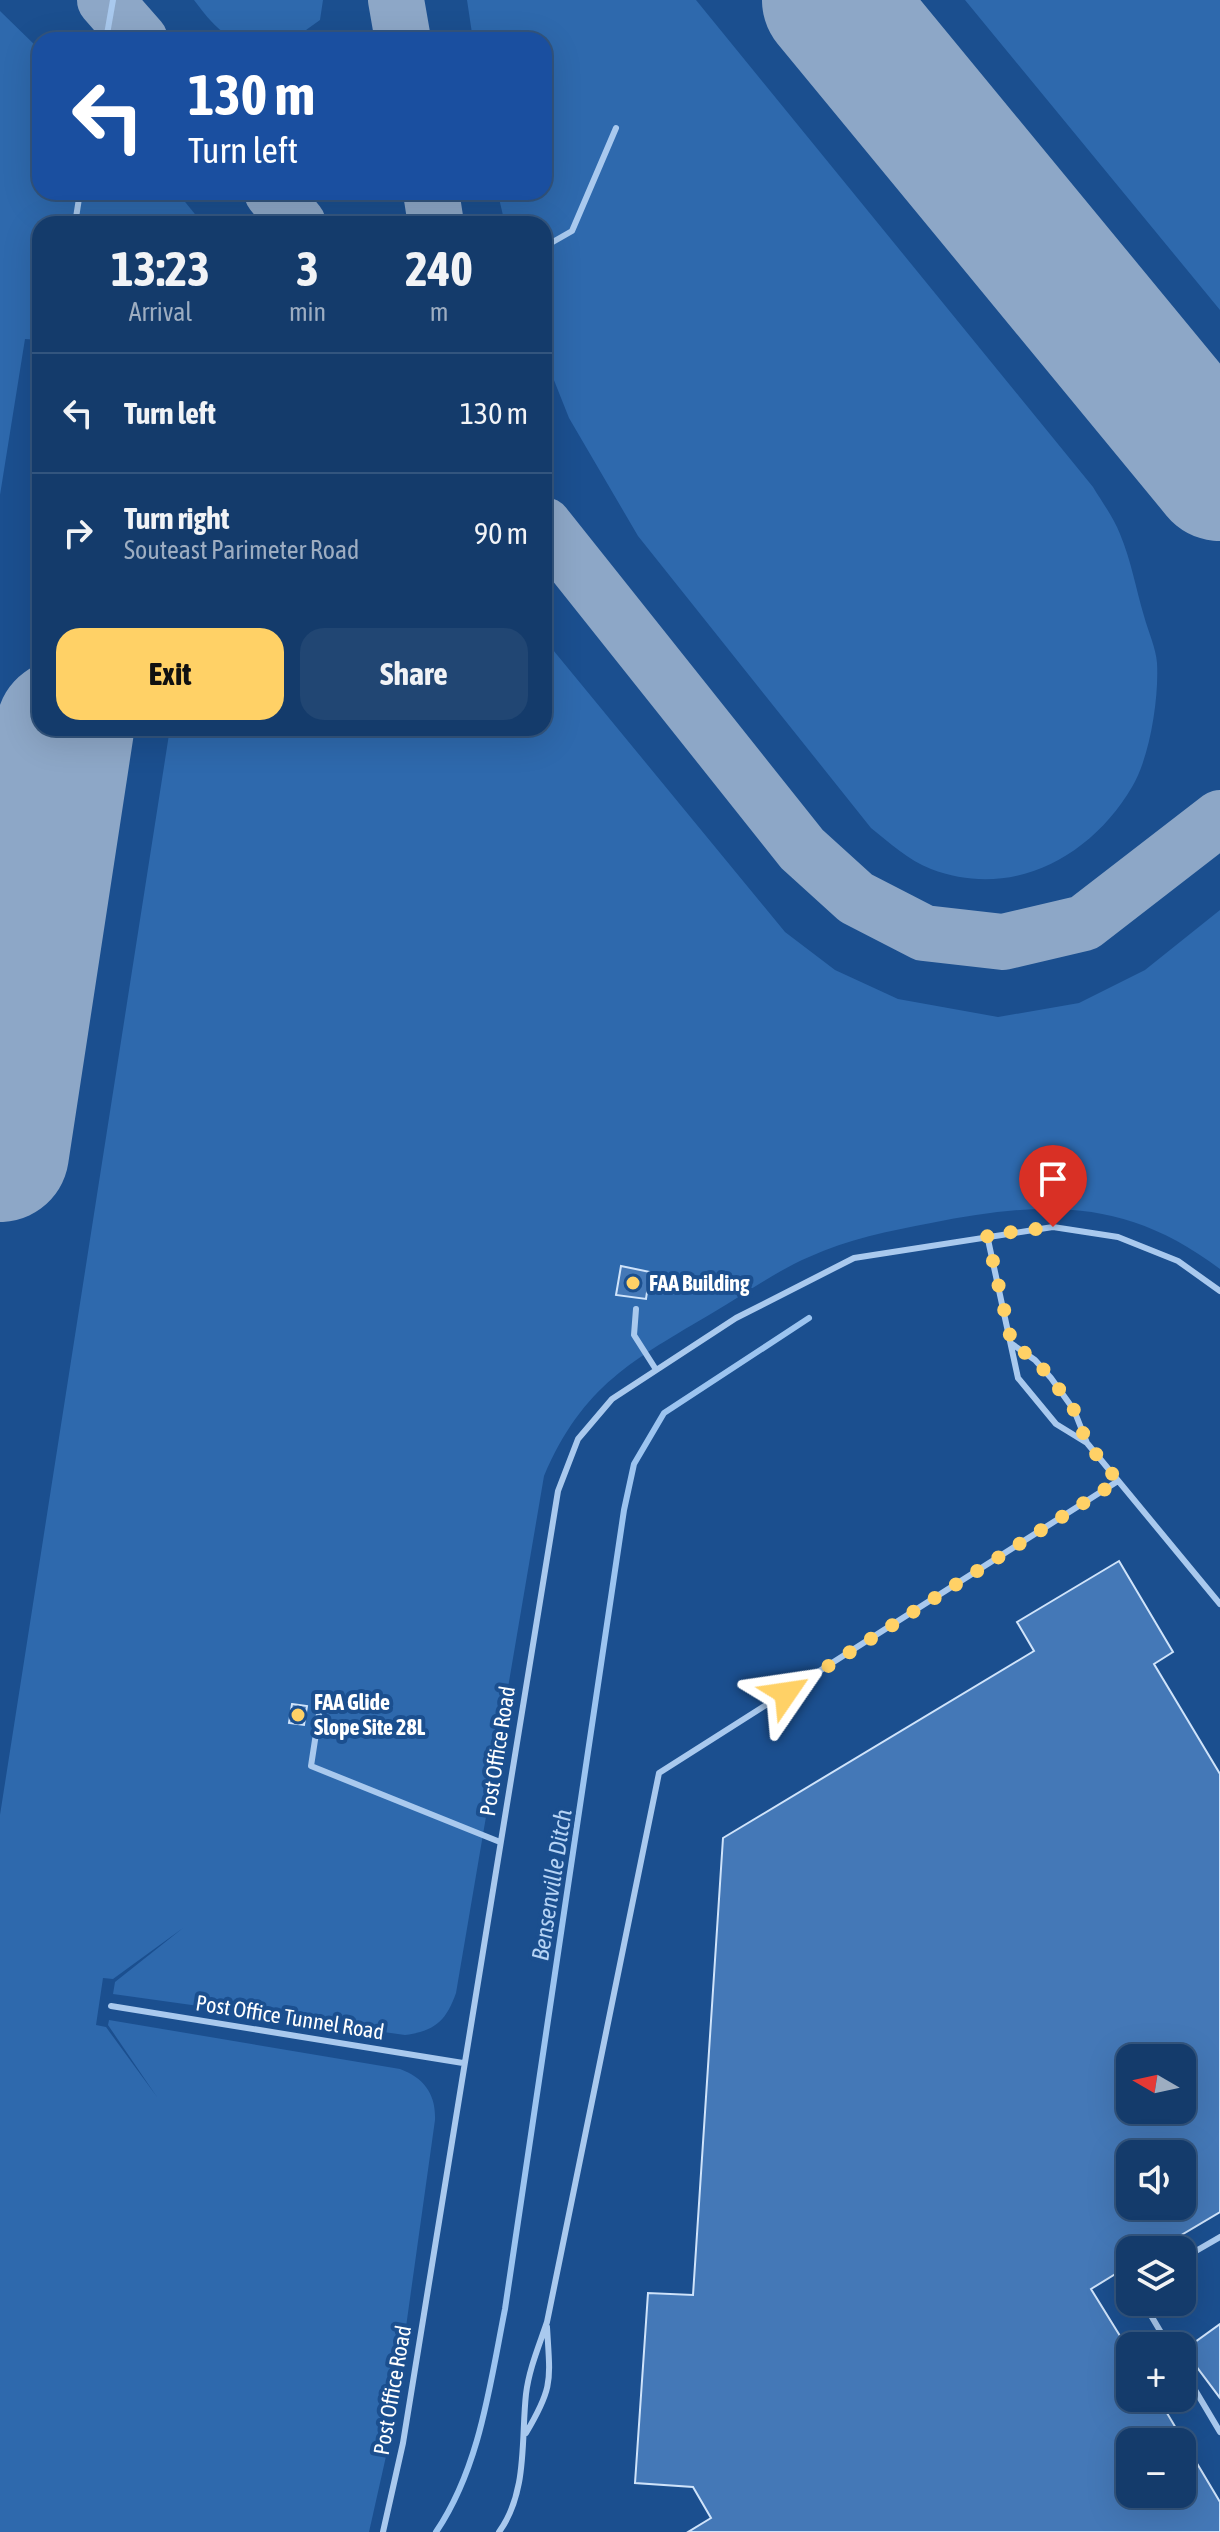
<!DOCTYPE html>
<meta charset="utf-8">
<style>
:root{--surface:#143b6b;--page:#214673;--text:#f1f3f6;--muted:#9dadc1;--line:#33557e;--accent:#ffd166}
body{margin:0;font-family:"Asap Condensed",sans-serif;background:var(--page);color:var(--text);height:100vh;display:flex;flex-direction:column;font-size:30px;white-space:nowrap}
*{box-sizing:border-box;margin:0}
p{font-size:26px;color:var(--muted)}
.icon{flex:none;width:44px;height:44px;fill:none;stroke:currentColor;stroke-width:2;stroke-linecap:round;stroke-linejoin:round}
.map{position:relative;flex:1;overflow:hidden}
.details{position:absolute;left:32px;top:216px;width:520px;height:520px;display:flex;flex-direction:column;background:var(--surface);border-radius:24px;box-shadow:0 8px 32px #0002,0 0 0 2px var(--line)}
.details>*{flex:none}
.banner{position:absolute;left:32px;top:32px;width:520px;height:168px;border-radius:24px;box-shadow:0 8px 32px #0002,0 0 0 2px var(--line);background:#1a4fa0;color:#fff;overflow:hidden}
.needle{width:52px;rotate:279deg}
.tools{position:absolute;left:1116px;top:2044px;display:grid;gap:16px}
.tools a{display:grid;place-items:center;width:80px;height:80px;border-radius:16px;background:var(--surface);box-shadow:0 8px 32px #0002,0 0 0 2px var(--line);font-size:40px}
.pin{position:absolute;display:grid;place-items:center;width:68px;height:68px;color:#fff;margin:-82px -34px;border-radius:50% 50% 50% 0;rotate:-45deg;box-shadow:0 0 8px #0007}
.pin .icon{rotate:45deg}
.me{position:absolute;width:88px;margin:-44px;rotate:58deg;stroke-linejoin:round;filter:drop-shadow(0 0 6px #0008)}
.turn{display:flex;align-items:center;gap:28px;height:168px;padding:0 24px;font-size:36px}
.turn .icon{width:104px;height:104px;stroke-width:2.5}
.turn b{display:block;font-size:56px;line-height:68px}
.eta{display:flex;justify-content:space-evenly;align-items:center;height:136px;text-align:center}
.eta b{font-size:48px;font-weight:700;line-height:56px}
.cta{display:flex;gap:16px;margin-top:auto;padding:16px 24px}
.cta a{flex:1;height:92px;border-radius:24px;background:var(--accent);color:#111;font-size:32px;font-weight:700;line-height:92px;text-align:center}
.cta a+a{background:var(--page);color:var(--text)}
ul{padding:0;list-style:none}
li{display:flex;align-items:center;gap:24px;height:120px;padding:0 24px;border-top:2px solid var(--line)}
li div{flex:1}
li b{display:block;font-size:30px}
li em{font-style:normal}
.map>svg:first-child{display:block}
</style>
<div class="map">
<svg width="1220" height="2532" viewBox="0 0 1220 2532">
<rect width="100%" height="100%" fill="#1b4f8f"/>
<path fill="#2e69ad" d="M194 0H323L320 20 292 40C234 40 230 48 194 0Z
M467 0H696L1093 487C1102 502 1114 518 1120 534 1131 560 1136 589 1144 616 1148 631 1156 648 1157 663 1159 698 1150 757 1132 787 1091 857 1012 900 931 869 908 860 890 843 871 828L638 536 569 418 544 355V224H505L498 194 544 192V40H473Z
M965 0H1220V310Z
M0 11 40 50V192H177L203 224H40V340L25 339 0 495Z
M544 639 785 932 835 970 898 999 998 1017 1079 1003 1145 970 1220 910V1269C1125 1197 1043 1201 931 1223 889 1231 848 1239 809 1257 776 1271 745 1294 714 1312 633 1360 583 1385 544 1476L456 1993C446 2021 435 2031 405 2035L113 1994 115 1982 183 1928 113 1979 103 1978 96 2025 106 2027 157 2097 108 2025 109 2020 400 2069C424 2078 436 2094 435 2120L391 2434 369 2532H0V1815L170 728H544Z"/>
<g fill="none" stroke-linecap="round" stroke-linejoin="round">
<path stroke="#9cc4f0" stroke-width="6" d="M436 2532C480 2467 490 2384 505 2309L624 1510 634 1464 664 1413 809 1318"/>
<path stroke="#8da7c7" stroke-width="56" d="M105 0 140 40
M396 0 403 40
M272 192 298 224
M431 192 436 224
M544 525 802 849 856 898 924 933 1003 942 1084 923 1220 818
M0 809 22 836 39 905"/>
<path stroke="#8da7c7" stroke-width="138" d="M831 0 1220 472
M0 1153 65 728"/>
</g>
<path fill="#4478b7" stroke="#cfe3fa" stroke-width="2" fill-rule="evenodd" d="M621 1266 650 1272 646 1299 616 1295Z
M1119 1561 1173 1652 1154 1664 1220 1774V2212L1156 2250H1130V2265L1091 2289 1130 2352V2398H1158L1220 2502V2532H688L711 2518 693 2487 635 2483 648 2293 693 2295 723 1838 1034 1651 1017 1622ZM1130 2058H1182V2110H1130ZM1130 2154H1182V2206H1130ZM1130 2442H1182V2494H1130Z
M292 1704 307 1706 304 1725 289 1723Z
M1220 2324V2398L1184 2350Z"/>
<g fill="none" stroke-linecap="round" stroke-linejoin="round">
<path stroke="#a9c9ee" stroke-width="6" d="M106 40 113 0
M75 224 80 192
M544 247 572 231 616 128
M987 1235 1018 1378 1056 1424 1087 1443
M636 1309 634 1335 655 1368
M1012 1344 1035 1360 1051 1378 1074 1410 1087 1443 1220 1604
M319 1714 311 1766 500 1842
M111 2006 463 2063
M1182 2259 1220 2237
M1143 2302 1169 2346
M1182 2368 1220 2432
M526 2433C554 2386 550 2380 547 2327
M383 2532 403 2443 558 1491 578 1439 612 1399 736 1318 854 1258 1053 1227 1118 1237 1178 1261 1220 1291
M499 2532C528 2492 521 2439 526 2394 529 2369 539 2346 547 2322L659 1773 1118 1481"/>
</g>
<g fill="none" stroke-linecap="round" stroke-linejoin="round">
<path stroke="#ffd166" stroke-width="14" stroke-dasharray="0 25.2" d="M786 1693 1118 1481 1087 1443 1074 1410 1051 1378 1035 1360 1012 1344 987 1235 1053 1227"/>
</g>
<g fill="#ffd166" stroke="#1b4f8f" stroke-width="3">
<circle cx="633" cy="1283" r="8"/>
<circle cx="298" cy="1715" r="8"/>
</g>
<g text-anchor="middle" stroke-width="8" stroke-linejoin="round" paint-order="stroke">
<g font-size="22" font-weight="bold" fill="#fff" stroke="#1b4f8f" text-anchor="start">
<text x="649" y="1291">FAA Building</text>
<text x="314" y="1710">FAA Glide<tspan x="314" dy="25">Slope Site 28L</tspan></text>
</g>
<g font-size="22" fill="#fff" stroke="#1b4f8f">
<text transform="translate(497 1751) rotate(-81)" y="8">Post Office Road</text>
<text transform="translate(290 2017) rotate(9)" y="8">Post Office Tunnel Road</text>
<text transform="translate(392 2390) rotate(-80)" y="8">Post Office Road</text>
</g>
<g font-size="24" font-style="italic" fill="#b5d3f5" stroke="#1b4f8f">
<text transform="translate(552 1885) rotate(-81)" y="8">Bensenville Ditch</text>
</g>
</g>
</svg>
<div class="tools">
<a><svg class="needle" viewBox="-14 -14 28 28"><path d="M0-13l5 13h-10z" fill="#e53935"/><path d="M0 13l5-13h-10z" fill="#9dadc1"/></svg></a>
<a><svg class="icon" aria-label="sound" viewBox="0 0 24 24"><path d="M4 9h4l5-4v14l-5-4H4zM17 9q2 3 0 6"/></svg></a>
<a><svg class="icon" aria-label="layers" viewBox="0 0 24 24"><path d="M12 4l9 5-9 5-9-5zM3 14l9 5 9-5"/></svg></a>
<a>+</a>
<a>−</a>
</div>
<div class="pin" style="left:1053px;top:1227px;background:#d93025"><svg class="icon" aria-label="arrive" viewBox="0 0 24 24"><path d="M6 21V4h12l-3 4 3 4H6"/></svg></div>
<svg class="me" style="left:786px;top:1693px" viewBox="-20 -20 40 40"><path d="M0-17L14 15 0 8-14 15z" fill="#ffd166" stroke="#fff" stroke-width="4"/></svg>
<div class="banner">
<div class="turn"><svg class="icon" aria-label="left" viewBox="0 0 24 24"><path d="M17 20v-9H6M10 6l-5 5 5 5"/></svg><div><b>130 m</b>Turn left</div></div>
</div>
<section class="details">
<div class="eta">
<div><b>13:23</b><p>Arrival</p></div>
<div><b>3</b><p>min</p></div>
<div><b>240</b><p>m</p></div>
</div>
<ul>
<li><svg class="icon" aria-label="left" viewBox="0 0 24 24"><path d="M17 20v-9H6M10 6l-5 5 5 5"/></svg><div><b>Turn left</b></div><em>130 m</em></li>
<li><svg class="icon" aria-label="right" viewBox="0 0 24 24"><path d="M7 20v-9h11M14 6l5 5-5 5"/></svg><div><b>Turn right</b><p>Souteast Parimeter Road</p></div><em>90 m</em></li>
</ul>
<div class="cta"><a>Exit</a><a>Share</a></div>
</section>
</div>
